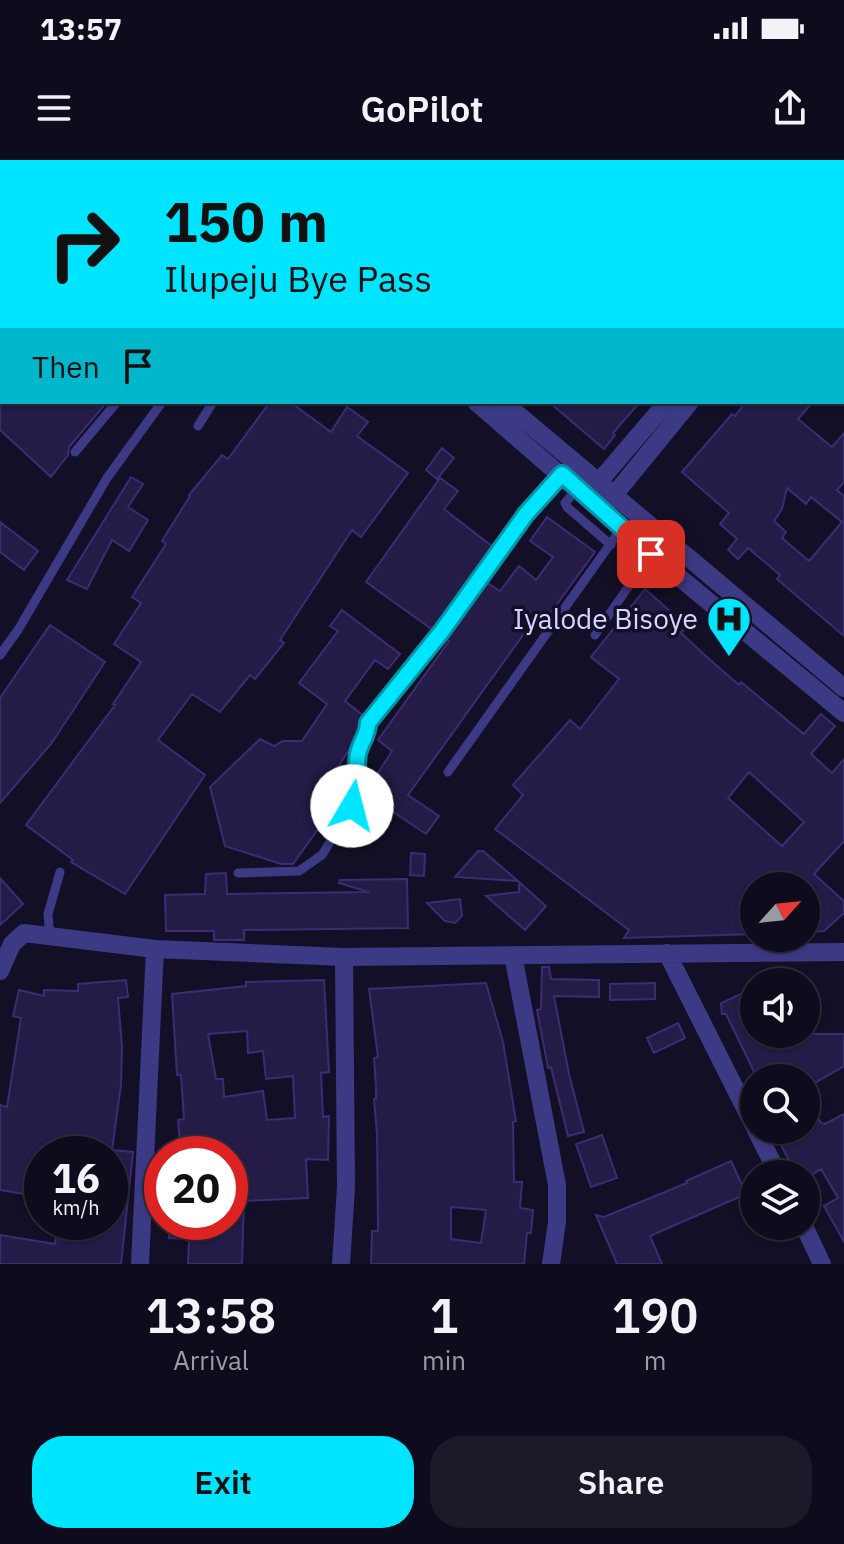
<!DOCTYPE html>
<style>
:root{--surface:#0e0b1c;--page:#1c1929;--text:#f1f3f6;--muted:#9b9ba3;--line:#2e2b3b;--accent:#00e5ff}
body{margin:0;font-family:"IBM Plex Sans",sans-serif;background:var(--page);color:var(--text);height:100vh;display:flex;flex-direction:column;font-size:30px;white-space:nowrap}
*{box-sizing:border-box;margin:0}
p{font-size:26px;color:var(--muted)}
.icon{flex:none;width:44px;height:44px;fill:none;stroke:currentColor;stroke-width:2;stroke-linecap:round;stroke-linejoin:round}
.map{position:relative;height:1104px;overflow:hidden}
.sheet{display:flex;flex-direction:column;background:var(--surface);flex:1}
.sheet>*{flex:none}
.top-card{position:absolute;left:0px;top:0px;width:844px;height:244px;box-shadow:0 2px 6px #0004,0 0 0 2px var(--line);background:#00e5ff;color:#111;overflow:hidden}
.needle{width:52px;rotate:63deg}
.buttons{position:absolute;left:740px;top:712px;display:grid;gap:16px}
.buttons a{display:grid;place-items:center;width:80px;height:80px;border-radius:50%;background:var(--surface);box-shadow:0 2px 6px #0004,0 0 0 2px var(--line);font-size:40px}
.speed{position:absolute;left:24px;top:976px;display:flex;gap:16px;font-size:40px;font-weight:700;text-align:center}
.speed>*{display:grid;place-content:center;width:104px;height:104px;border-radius:50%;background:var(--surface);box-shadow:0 2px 6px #0004,0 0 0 2px var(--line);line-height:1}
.speed small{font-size:20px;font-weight:400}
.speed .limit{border:12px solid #d22;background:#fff;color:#111}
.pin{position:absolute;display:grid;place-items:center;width:68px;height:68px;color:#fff;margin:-34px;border-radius:16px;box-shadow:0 4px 12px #0006}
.me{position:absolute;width:88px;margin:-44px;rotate:8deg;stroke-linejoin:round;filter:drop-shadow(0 0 6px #0008)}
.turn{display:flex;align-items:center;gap:28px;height:168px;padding:0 32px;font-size:36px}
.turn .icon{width:104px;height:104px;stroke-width:2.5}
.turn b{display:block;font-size:56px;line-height:68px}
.then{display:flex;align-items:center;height:76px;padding:0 32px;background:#0003;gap:16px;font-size:30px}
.eta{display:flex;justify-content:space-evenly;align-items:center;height:136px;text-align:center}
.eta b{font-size:48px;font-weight:600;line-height:56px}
.button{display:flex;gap:16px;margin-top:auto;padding:16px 32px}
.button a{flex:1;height:92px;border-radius:32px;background:var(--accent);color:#111;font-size:32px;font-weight:600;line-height:92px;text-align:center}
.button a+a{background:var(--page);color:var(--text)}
.status{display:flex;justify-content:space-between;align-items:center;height:56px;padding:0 40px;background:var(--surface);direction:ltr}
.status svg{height:22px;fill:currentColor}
header{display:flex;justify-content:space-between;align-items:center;height:104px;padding:0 32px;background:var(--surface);font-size:36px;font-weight:600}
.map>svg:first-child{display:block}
</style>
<div class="status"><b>13:57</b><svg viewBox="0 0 49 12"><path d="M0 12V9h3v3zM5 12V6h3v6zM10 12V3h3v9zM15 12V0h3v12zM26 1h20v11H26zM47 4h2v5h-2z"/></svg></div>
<header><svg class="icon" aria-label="menu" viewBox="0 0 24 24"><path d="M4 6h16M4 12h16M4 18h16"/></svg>GoPilot<svg class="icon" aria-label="share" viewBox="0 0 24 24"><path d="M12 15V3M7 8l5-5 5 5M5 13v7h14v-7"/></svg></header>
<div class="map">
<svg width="844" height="1104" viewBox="0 0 844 1104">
<rect width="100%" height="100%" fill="#130f26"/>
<path fill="#241b47" stroke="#3b2d73" stroke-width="2" fill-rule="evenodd" d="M0 242H107L69 287 68 295 51 317 0 270Z
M270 242H290L331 272 347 247 368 262 357 276 408 313 361 377 352 370 280 480 284 483 255 519 250 515 220 552 192 534 158 580 205 615 125 734 71 702 73 700 26 665 115 545 113 544 141 502 114 484 141 443 132 437 166 384 162 381 190 336 189 335 222 295 228 299Z
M549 242H640L613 273 615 275 604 289Z
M746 242H813L798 259 832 287 844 273V322L837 330 844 336V476L777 419 780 415 748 388 738 399 728 390 737 379 720 364 729 353 682 312 732 254 735 256ZM787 328 806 344 811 337 842 362 809 401 782 378 786 372 774 361 782 349Z
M442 288 454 298 437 319 426 310Z
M131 317 143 324 128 347 148 360 129 391 112 380 87 429 67 420Z
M440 318 458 331 444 349 493 387 433 470 366 422Z
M547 357 595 392 544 462 536 457 408 635 439 656 426 674 365 633 392 591 378 580 449 481 445 479 486 422 500 431 519 406 536 420 553 397 530 381Z
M0 362 38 391 24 410 0 392Z
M645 429 687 466 681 473 709 499 739 525 741 522 804 574 821 554 835 566 811 594 832 613 844 599V681L814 714 844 741V753L824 771 806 772V726H754V774L624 778 629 770 495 669 523 635 513 625 570 560 580 569 619 519 591 497ZM749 612 804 662 782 686 728 638Z
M342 450 400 494 388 509 375 500 345 541 364 556 356 580 325 626 341 637 293 704H281L225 686 210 627 260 579 274 586 283 581H302L327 544 299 523 338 471 330 466Z
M50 465 105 502 51 584 0 643V538Z
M478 691H483L518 721 455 717Z
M411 693 425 694 424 716 410 715Z
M226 713 227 734 369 732 339 723 340 720 407 719 408 768 244 770V780H214V771H166L165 735 205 734 206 714Z
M0 718 23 744 0 765Z
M519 722 546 746 525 770 486 736 519 732Z
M460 739 462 756 455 763 445 761 427 743Z
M542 807H549L551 819 599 820V837L554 836 569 914 584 972 568 976 551 907 548 908 537 850 541 849Z
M126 820 128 837 118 838 122 887 121 925 112 990 133 992 121 1104H0V1075L55 1084 58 1062H110V994H42V1037L0 1030V945L7 947 21 858 13 856 19 830 44 836V830L78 831V824Z
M324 820 329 912 321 913 323 957 329 956 328 1000 306 999 308 1038 244 1041 242 1104H188L189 1079 169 1078V1062H230V994L181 993 178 960 184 959 181 915H177L172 834 246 826V822ZM247 871 248 893 263 891 266 919 293 916 295 958 267 960 263 931 224 937 223 919H216L208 874Z
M486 823 503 882 516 961 513 962 514 1022H522L520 1048 533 1050 531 1073H527L524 1104H371L372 1071H378L377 974 374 939H376V927L374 898 378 897 369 829ZM451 1047 486 1050 481 1083 451 1079Z
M655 823V839L610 840V824Z
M754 828V874H844V906L806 928V918H757L726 854H722L721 843Z
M678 863 685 878 654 893 647 878Z
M806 936 821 963 825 964 844 954V1082L824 1046 838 1038 821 1009 813 1014H796L781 985 806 972Z
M602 975 617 1018 591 1027 576 984Z
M731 1001 746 1034 650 1076 662 1104H617L596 1055 604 1057 687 1023 686 1021Z"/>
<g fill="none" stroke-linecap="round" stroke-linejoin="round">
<path stroke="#3d3a85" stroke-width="9" d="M103 0 106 2
M51 2 52 0
M0 57 2 54
M198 266 213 242
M75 292 117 242
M576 330 565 343 567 347 611 385
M595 475 651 394
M0 495 18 470 107 318 162 242
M448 612 616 376 621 370 625 372
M238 713 299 711 322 695 352 646 357 632 358 594 368 570V563L442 471 526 354 562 314
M50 778 48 754 60 712"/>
<path stroke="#3d3a85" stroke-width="18" d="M200 0 202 2
M227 0 229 2
M667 0 668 2
M796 0 797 2
M0 6 2 4
M842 47 844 45
M476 242 651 394 844 553
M503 242 844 528
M591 331 667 242
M606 345 690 242
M667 793 754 966
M513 795 557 1025V1062L551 1104
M0 811 12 784 24 773 155 789 344 797 844 792
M756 970 778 1014
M804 1066 822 1104
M140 1104 155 789
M341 1104 346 1027 344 797"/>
</g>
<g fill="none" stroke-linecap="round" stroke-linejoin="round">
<g stroke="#0095a6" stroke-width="20">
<path id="route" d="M352 646C359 625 355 613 358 594 360 583 368 575 368 563L442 471 526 354 562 314 651 394"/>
</g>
<use href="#route" stroke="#00e5ff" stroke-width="14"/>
</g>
<defs>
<g id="hospital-pin" transform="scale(2.3)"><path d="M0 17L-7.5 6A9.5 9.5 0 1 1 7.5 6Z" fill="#00e5ff" stroke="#130f26"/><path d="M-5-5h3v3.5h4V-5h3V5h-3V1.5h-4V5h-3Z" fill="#111"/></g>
</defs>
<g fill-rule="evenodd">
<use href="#hospital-pin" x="729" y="459"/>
</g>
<g text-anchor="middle" stroke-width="7" stroke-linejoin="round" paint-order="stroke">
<g font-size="28" fill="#d9d4ff" stroke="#130f26" text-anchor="end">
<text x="698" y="469">Iyalode Bisoye</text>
</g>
</g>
</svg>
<div class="buttons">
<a><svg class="needle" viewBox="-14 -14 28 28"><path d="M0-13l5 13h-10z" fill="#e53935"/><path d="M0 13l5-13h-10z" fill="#9b9ba3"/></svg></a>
<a><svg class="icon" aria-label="sound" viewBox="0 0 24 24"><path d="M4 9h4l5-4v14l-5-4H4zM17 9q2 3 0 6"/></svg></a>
<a><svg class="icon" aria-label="search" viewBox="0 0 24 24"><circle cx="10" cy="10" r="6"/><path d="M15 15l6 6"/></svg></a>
<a><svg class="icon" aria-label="layers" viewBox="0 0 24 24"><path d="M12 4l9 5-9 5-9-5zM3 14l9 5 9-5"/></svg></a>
</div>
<div class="speed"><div>16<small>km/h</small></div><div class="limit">20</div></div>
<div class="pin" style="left:651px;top:394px;background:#d93025"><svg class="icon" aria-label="arrive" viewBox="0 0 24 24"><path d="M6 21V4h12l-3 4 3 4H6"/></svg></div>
<svg class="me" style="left:352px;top:646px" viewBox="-20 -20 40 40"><circle r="19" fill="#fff"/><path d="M0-13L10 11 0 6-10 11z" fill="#00e5ff"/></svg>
<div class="top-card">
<div class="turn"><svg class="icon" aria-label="right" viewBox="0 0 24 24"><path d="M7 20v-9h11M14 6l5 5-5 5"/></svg><div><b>150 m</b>Ilupeju Bye Pass</div></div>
<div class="then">Then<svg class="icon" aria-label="arrive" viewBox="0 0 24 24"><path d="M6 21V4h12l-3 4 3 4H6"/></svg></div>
</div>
</div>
<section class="sheet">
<div class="eta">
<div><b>13:58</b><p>Arrival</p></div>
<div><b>1</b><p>min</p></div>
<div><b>190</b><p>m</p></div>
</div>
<div class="button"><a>Exit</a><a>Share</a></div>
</section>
